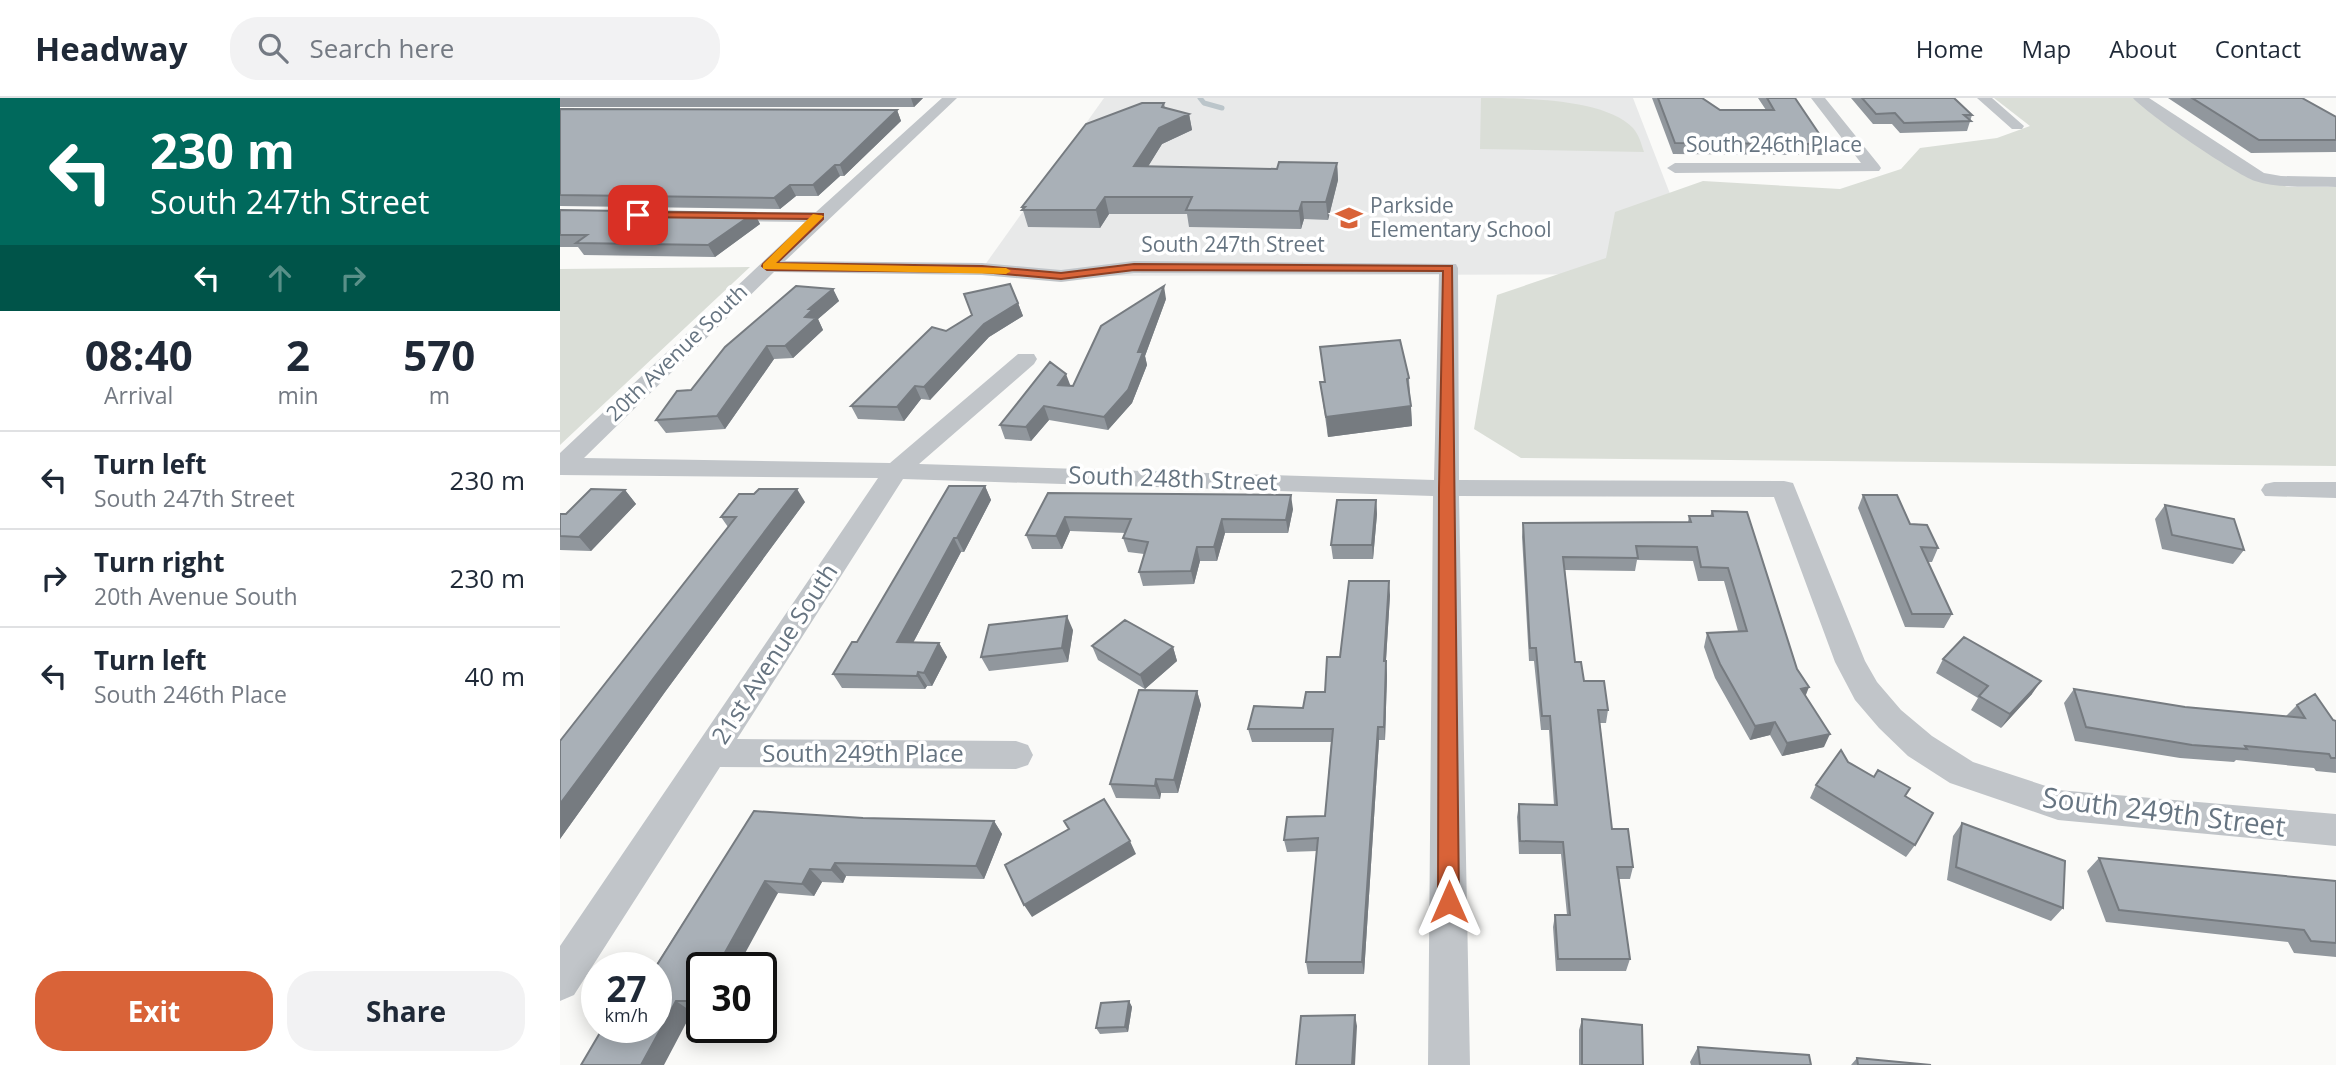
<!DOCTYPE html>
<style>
:root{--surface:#fff;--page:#f2f2f3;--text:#1f2937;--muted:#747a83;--line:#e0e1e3;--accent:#d96338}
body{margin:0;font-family:"Open Sans",sans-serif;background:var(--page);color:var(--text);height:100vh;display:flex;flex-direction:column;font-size:26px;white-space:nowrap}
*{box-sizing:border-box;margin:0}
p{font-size:23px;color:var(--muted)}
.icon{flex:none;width:38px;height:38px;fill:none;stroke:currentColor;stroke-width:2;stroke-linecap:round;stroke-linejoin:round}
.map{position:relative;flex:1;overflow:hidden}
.details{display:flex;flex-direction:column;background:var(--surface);width:560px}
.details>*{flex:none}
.guide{background:#00695c;color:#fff;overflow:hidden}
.speed{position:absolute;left:21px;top:854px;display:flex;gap:14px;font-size:35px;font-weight:700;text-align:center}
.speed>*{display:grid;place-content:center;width:91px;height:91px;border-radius:50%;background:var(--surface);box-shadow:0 4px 18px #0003;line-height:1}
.speed small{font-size:18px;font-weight:400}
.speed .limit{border:4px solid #111;border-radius:10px;background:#fff;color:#111}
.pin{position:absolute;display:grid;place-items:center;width:60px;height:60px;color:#fff;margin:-30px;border-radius:14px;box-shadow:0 4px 10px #0006}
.me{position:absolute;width:77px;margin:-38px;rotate:0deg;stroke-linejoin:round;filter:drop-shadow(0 0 5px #0008)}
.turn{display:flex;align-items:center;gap:24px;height:147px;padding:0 35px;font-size:32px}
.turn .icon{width:91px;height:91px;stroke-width:2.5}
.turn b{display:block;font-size:49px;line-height:60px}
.lanes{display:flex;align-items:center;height:66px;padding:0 35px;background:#0003;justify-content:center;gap:35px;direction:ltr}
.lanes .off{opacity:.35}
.eta{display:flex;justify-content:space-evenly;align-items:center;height:119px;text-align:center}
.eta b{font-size:42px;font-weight:700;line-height:49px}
.cta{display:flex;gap:14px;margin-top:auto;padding:14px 35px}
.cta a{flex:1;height:80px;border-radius:28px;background:var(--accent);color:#fff;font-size:28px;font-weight:700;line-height:80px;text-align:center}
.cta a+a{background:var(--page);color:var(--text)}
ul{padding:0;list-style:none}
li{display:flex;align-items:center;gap:21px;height:98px;padding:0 35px;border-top:2px solid var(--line)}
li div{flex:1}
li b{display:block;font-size:26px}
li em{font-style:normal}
header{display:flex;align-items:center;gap:42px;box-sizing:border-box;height:98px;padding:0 35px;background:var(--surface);border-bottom:2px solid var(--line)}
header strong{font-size:33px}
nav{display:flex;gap:38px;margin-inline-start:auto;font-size:24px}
.search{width:490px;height:63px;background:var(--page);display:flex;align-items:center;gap:18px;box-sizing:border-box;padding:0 24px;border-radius:28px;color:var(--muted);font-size:26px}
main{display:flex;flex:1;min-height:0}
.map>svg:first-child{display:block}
</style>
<header>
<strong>Headway</strong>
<div class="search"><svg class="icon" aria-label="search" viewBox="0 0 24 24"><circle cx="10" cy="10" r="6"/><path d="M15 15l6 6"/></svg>Search here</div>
<nav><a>Home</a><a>Map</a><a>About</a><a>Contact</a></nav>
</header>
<main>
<section class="details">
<div class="guide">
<div class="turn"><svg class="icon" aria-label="left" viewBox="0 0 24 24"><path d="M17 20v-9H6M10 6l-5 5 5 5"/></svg><div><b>230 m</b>South 247th Street</div></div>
<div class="lanes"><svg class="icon" aria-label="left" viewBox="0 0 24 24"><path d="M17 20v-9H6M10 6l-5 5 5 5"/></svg><svg class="icon off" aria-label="ahead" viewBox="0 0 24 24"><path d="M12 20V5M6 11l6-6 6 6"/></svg><svg class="icon off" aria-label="right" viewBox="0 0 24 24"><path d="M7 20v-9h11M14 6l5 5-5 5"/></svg></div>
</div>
<div class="eta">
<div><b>08:40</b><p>Arrival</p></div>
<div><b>2</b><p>min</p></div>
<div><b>570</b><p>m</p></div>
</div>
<ul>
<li><svg class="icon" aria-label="left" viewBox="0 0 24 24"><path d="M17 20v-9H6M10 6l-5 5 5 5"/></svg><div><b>Turn left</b><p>South 247th Street</p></div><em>230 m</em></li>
<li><svg class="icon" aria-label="right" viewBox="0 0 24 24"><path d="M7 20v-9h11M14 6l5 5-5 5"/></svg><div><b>Turn right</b><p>20th Avenue South</p></div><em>230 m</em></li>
<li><svg class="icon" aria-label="left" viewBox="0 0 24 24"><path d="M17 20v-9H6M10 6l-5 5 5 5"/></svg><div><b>Turn left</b><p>South 246th Place</p></div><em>40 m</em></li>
</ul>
<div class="cta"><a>Exit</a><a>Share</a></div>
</section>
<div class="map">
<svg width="1776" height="967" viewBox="0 0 1776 967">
<rect width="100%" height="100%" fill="#fafaf8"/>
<path fill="#e8e9e9" d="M544 0H1073L1141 176 501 178 422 171Z"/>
<path fill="#daded7" d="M921 0C960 0 1045 0 1073 30 1079 37 1081 45 1084 54L920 51Z
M1434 0H1585L1711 84 1728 89H1776V368L961 360 914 331 937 197 1046 160 1055 114 1143 83 1280 91 1341 71 1360 50 1437 40 1470 28Z
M190 169 0 347V171Z"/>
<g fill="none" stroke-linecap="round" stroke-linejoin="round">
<path stroke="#bbc5ca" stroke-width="5" d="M640 0 644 5 662 10"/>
<path fill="#c1c5c9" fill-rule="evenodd" d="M382 0H397L225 163 422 165 501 172 574 163 896 166 898 170 899 382 1224 383 1233 385 1305 563 1317 584 1341 612 1372 638 1413 664 1498 692 1776 716V748L1498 722 1390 685 1348 658 1319 630 1295 602 1275 564 1214 399 899 398 910 967H868L873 398 343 381 177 641 456 643 468 647 473 657 468 667 456 671 160 669 14 897 0 903V848L318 380 0 377V355L245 124 157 123 151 122 148 118 151 114H256ZM214 174 422 177 501 184 574 175 879 176 874 382 359 366 474 266 477 261 474 256H458L330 365 24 360Z
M1251 0H1265L1319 67 1321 70 1319 73 1115 75 1107 70 1115 65H1301Z
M1417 0H1432L1464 28 1462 31H1452Z
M1573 0H1589L1704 75 1721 78 1776 79V89C1750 88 1720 91 1695 83 1675 76 1587 16 1573 0Z
M1714 384H1776V400L1705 398 1701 392 1705 386Z"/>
</g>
<path fill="#91979d" d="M0 0H363L354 9H0Z
M1092 0H1142L1160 12H1206L1198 0H1235L1266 46 1263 57 1113 56Z
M1291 0H1394L1412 17 1407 33 1340 35 1332 26H1313Z
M1608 0H1742L1776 19V54L1691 55Z
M604 5 605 10 629 16 632 32 602 46 588 68 717 71 777 65 778 82 768 122 744 121 741 131 629 129 627 116H549L540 130 468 129 462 109Z
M0 11 337 12 341 23 284 78H280L258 98H236L220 111 0 108Z
M0 112 194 115 200 126 155 159 24 157 18 149H0Z
M273 191 279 203 258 221 263 232 233 260 214 261 165 331 106 335 96 322 131 292Z
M606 201 585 258 587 267 572 305 548 332 489 322 471 343 445 341 440 327 510 288H513Z
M458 205 463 218 429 239 370 302 361 301 344 323 298 321 291 308 386 233Z
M849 280 852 328 768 339 760 284Z
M425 388 431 402 404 454H401L353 545H379L387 559 372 588H367L365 591 282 590 273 576 297 544Z
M65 392 76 406 31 453 0 452V416H6Z
M488 395 733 411 728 435H665L657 463H640L634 486 583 488 579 474 584 456 568 454 563 440 566 435 510 433 502 451H472L466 437Z
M1303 397 1350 426 1378 450 1372 464H1367L1392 516 1384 530 1345 529 1298 410Z
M816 402 817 416 813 461H773L771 447Z
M245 404 105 594 0 741V643L168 429 161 419Z
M1605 407 1684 452 1673 466 1602 451 1595 421Z
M1152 413 1246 598 1264 649 1222 658 1210 637 1190 642 1155 580 1144 549 1147 535 1178 533 1164 483H1138L1133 463 1077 462 1075 473 1005 472 1015 564 1024 583 1048 612 1046 625H1040L1052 731 1073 769 1070 781H1059L1070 861 1066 873H996L993 829 995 817H1007L1001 756H959L957 719 959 706 994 707 989 632H981L974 563H969L962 439 963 425 1128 424 1129 418H1150Z
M830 497 826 563 827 577 825 642H819L804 876H748L746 864 757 753 727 754 724 742 765 718 771 644H692L688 631 743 610 765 594 780 559Z
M513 532 508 564 429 573 421 559Z
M532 548 613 549 617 563 585 591 538 562Z
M1383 561 1472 596 1441 630 1411 612 1418 600 1376 575Z
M1514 591 1625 609 1726 618 1737 607 1773 622 1776 623V675L1756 673 1754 670 1676 662 1674 664 1620 660 1515 643 1504 605Z
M637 593 641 607 618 695H601L600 701 556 700 550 686Z
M1288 664 1355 747 1346 759 1250 700 1256 687Z
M194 713 303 720 434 723 442 736 424 781 286 778 283 785 262 784 254 798 218 795 142 870V914H132L54 933Z
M1402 725 1503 810 1491 823 1387 782 1393 738Z
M1539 760 1776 783V859L1734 855 1728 844 1546 824 1527 773Z
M569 903 572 909 568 934 540 936 536 930Z
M1022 921 1083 967H1019V932Z
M1138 949 1251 967H1131L1130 964Z
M1297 960 1371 967H1291Z"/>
<path fill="#767b80" d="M351 0H363L354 9Z
M337 12 341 23 284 78 280 67Z
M629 16 632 32 602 46 578 85 574 68 599 30Z
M777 65 778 82 768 122 766 104Z
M275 67 280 78 258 98 253 87Z
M230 87 236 98 220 111 214 100Z
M545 99 549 116 540 130 536 112Z
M742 104 744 121 741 131 739 113Z
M194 115 200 126 155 159 148 147Z
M604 188 606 201 585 258 587 267 572 305 548 332 544 319 578 254Z
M273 191 279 203 258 221 263 232 233 260 225 248 245 219 249 211Z
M458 205 463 218 429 239 370 302 364 289 424 226Z
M207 248 214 261 165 331 157 318Z
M506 276 511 289 498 287Z
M355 288 361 301 344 323 337 309Z
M484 308 489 322 471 343 466 329Z
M851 308 852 328 768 339 766 319Z
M425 388 431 402 404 454 397 440Z
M237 391 245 404 105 594 0 741V706L93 581Z
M65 392 76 406 31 453 19 439Z
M731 397 733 411 728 435 726 422Z
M816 402 817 416 813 461 812 447Z
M505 419 510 433 502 451 496 438Z
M662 421 665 435 657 463 654 449Z
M394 440 401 454 346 558 337 544Z
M637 449 640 463 634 486 631 473Z
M829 483 830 497 825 577 824 563Z
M507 518 513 532 508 564 502 550Z
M379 545 387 559 372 588 364 575Z
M613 549 617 563 585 591 580 577Z
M826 563 827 577 825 642 824 629Z
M358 574 367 588 365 591 357 578Z
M1481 583 1472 596 1441 630 1450 616Z
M1249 589 1244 602 1241 591Z
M637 593 641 607 618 695 614 682Z
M1215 624 1210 637 1190 642 1195 628Z
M818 629 819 642 804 876 802 864Z
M1270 636 1264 649 1222 658 1227 645Z
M596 681 601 695 600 701 595 688Z
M434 723 442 736 424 781 416 768Z
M570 743 576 756 472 819 464 807Z
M275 765 286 778 283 785 271 772Z
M250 771 262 784 254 798 242 786Z
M205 783 218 795 177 870 158 867Z
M116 903 132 914 104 967H81Z
M569 903 572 909 568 934 565 929Z
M795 917 797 928 795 967H792Z"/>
<path fill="#a9b0b7" stroke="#767b80" stroke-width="2" d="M1098 0H1142L1160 12H1214L1207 0H1235L1266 46 1115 45Z
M1302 0H1394L1412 17H1404L1411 23 1344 25 1335 15 1316 16Z
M1632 0H1742L1776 19V42H1699Z
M582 5H604L602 9 629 16 599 30 574 68 717 71 719 64 777 65 766 104H742L739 113 626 112 632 99H545L536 112H462L465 109H462L526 26Z
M0 11 337 12 280 67H275L253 87H230L214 100 0 97Z
M0 112 194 115 148 147 16 145 27 137H0Z
M450 186 458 205 424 226 364 289 355 288 337 309 291 308 372 229 386 233 412 217 404 196Z
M236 188 273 191 249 211H253L245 219 256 220 225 248H207L157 318 96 322 117 293 131 292 165 249Z
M604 188 578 254H583L568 292 544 319 484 308 466 329 440 327 490 264 506 276 498 287 513 288 541 228Z
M840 242 849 280 847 281 851 308 766 319 760 284H765L760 249Z
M389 388H425L397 440H394L337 544 379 545 364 575 358 574 357 578 273 576 292 544H297Z
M31 391 65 392 19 439 0 438V416H6Z
M199 391H237L93 581 0 706V643L176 419H161L179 396H194Z
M488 395 731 397 726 422 662 421 654 449H637L631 473 579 474 588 444 563 440 571 421 505 419 496 438 466 437Z
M1303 397H1337L1350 426 1367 427 1378 450 1361 449 1392 516H1352Z
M777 402H816L812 447H771Z
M1605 407 1674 421 1684 452 1612 437Z
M1152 413 1187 414 1237 571 1249 589 1241 591 1270 636 1227 645 1215 624 1195 628 1160 566 1147 535 1187 533 1168 470 1141 469 1137 449 1076 448 1078 460 1003 459 1015 564H1021L1024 583H1044L1048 612H1038L1052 731H1068L1073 769H1057L1070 861H998L995 817H1010L1003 744 960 743 959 706 997 707 990 618H982L976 550H970L963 425 1131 424 1129 418H1153Z
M789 483H829L824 563H826L824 629H818L802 864H746L758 740 724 742 727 719 765 718 773 631H688L694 608 743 610 746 594H765L767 559H780Z
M507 518 502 550 421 559 429 527Z
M565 522 613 549 580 577 532 548Z
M1404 539 1481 583 1450 616 1419 598 1428 588 1383 561Z
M1514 591 1625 609 1745 620 1737 607 1755 596 1773 622 1776 623V660H1771L1769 656 1685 648 1687 651 1632 647 1526 629Z
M579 592 637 593 614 682 596 681 595 688 550 686Z
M1281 652 1288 664 1314 679 1318 672 1350 690 1345 698 1373 715 1355 747 1256 687Z
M544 701 570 743 464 807 445 767 509 731 504 723Z
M194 713 303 720 434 723 416 768 275 765 271 772 250 771 242 786 205 783 158 867H188L186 870H142V903H116L81 967H21L41 933H54L57 929H96V870H95Z
M1402 725 1505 763 1503 810 1396 769Z
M1539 760 1776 783V845L1751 843 1744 832 1559 812Z
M569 903 565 929 536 930 541 905Z
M795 917 792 967H736L741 918Z
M1022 921 1082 927 1083 967H1022Z
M1138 949 1249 957 1251 967H1140Z
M1297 960 1371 967H1298Z"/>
<path fill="#d96338" stroke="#8d4024" stroke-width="2" d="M78 114 263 116V121L217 165 422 168 501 175 574 166 892 168 899 804 896 811 889 814 881 811 878 804 879 390 883 173 574 172 501 181 422 174 207 172 202 168 203 166 251 121 74 119V115Z"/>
<path fill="#f59e0b" d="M253 116 264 118 216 165 446 170 451 173 446 176 203 171V166Z"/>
<defs>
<g id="school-bare" transform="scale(2.1)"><path d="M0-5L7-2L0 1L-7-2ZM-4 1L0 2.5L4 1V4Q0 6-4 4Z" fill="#d96338" stroke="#fff" stroke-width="2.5" paint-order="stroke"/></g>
</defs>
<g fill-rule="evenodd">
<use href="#school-bare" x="789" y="120"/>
</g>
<g text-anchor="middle" stroke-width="7" stroke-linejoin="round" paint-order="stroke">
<g font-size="21" fill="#667481" stroke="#fff">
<text x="1214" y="54">South 246th Place</text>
<text x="673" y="154">South 247th Street</text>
<text transform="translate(117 255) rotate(-44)" y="7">20th Avenue South</text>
</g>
<g font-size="21" fill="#667481" stroke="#fff" text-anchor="start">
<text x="810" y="115">Parkside<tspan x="810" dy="24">Elementary School</tspan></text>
</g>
<g font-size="24" fill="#667481" stroke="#fff">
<text transform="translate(613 381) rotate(2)" y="8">South 248th Street</text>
<text transform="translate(215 556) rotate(-57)" y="8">21st Avenue South</text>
<text x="303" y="664">South 249th Place</text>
</g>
<g font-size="28" fill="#667481" stroke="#fff">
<text transform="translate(1604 714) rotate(7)" y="10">South 249th Street</text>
</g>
</g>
</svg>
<div class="speed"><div>27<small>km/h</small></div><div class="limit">30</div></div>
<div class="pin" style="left:78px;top:117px;background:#d93025"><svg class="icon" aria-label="arrive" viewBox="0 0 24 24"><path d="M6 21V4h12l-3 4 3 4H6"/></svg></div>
<svg class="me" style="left:889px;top:804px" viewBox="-20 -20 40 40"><path d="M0-17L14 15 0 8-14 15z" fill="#d96338" stroke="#fff" stroke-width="4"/></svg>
</div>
</main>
